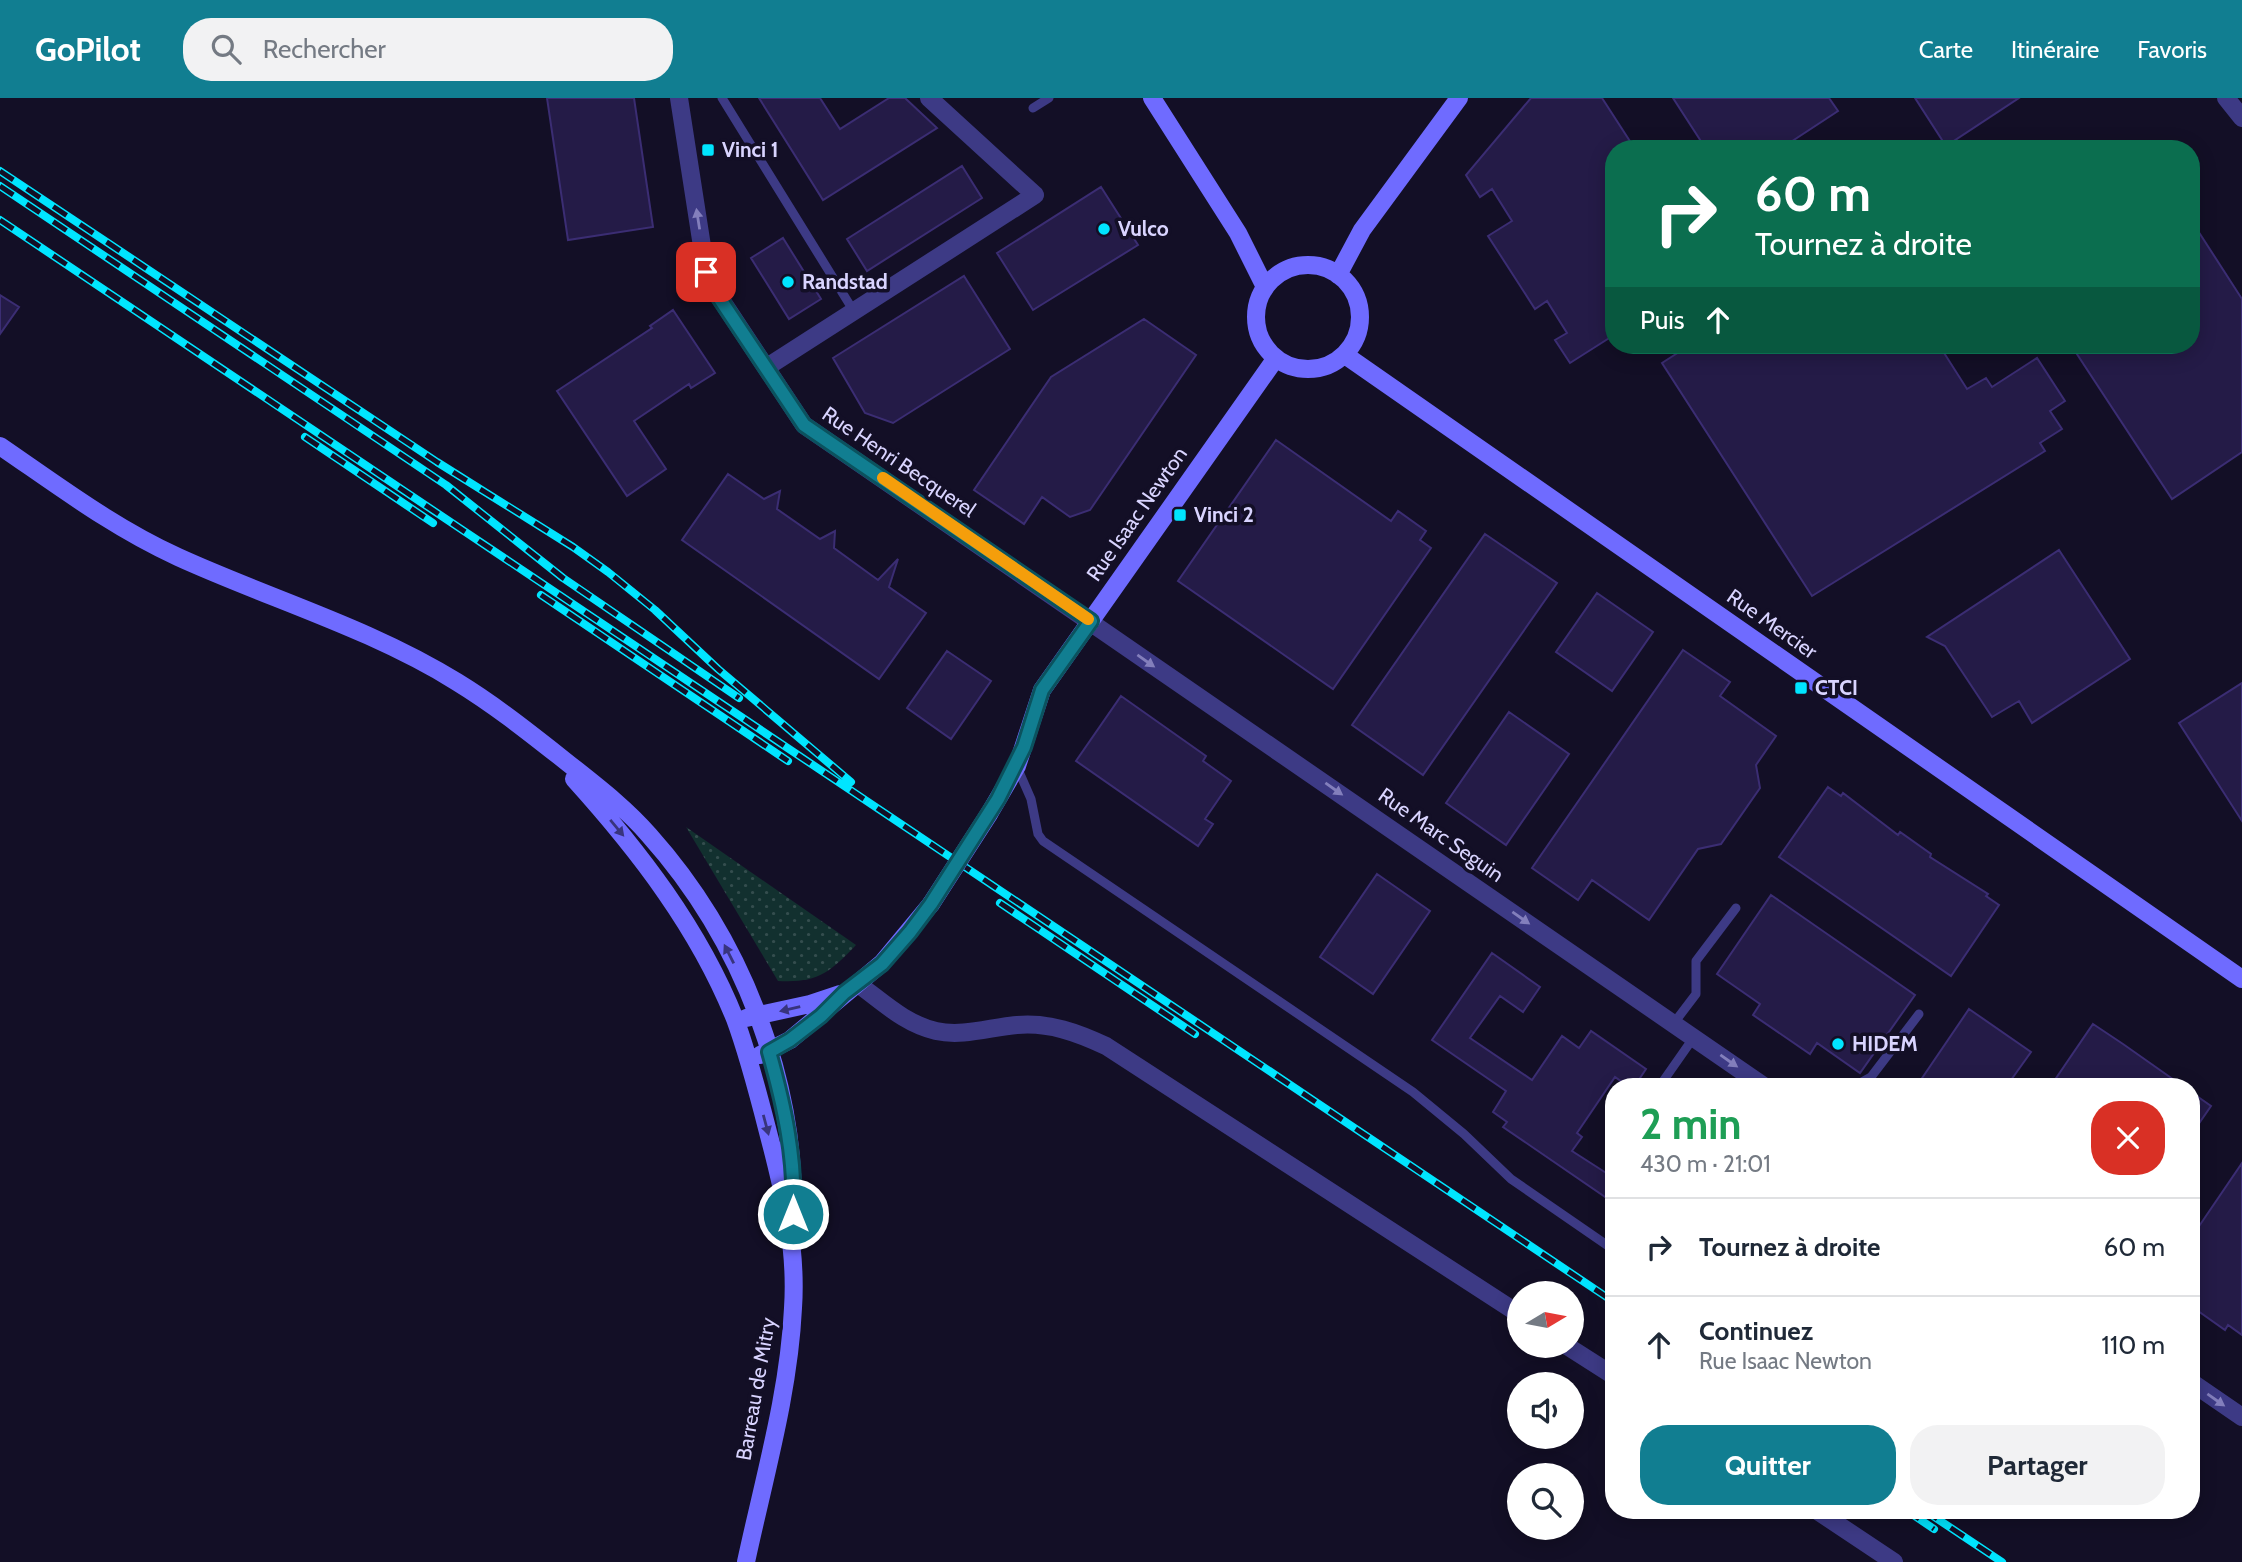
<!DOCTYPE html>
<html lang="fr">
<meta charset="utf-8">
<style>
:root{--surface:#fff;--page:#f2f2f3;--text:#1f2937;--muted:#747a83;--line:#e0e1e3;--accent:#117e91}
body{margin:0;font-family:Cabin,sans-serif;background:var(--page);color:var(--text);height:100vh;display:flex;flex-direction:column;font-size:26px;white-space:nowrap}
*{box-sizing:border-box;margin:0}
p{font-size:23px;color:var(--muted)}
.icon{flex:none;width:38px;height:38px;fill:none;stroke:currentColor;stroke-width:2;stroke-linecap:round;stroke-linejoin:round}
.map{position:relative;flex:1;overflow:hidden}
.panel{position:absolute;left:1605px;top:980px;width:595px;height:441px;display:flex;flex-direction:column;background:var(--surface);border-radius:28px;box-shadow:0 4px 18px #0003}
.panel>*{flex:none}
.hud{position:absolute;left:1605px;top:42px;width:595px;height:214px;border-radius:28px;box-shadow:0 4px 18px #0003;background:#0b6e4f;color:#fff;overflow:hidden}
.needle{width:46px;rotate:80deg}
.fabs{position:absolute;left:1507px;top:1183px;display:grid;gap:14px}
.fabs a{display:grid;place-items:center;width:77px;height:77px;border-radius:50%;background:var(--surface);box-shadow:0 4px 18px #0003;font-size:35px}
.pin{position:absolute;display:grid;place-items:center;width:60px;height:60px;color:#fff;margin:-30px;border-radius:14px;box-shadow:0 4px 10px #0006}
.me{position:absolute;width:77px;margin:-38px;rotate:0deg;stroke-linejoin:round;filter:drop-shadow(0 0 5px #0008)}
.turn{display:flex;align-items:center;gap:24px;height:147px;padding:0 35px;font-size:32px}
.turn .icon{width:91px;height:91px;stroke-width:2.5}
.turn b{display:block;font-size:49px;line-height:60px}
.then{display:flex;align-items:center;height:66px;padding:0 35px;background:#0003;gap:14px;font-size:26px}
.round{display:grid;place-items:center;flex:none;width:74px;height:74px;border-radius:28px;background:var(--page)}
.head{display:flex;align-items:center;justify-content:space-between;height:119px;padding:0 35px}
h1{font-size:42px;font-weight:700;line-height:52px;color:#1e9e55}
.action{display:flex;gap:14px;margin-top:auto;padding:14px 35px}
.action a{flex:1;height:80px;border-radius:28px;background:var(--accent);color:#fff;font-size:28px;font-weight:700;line-height:80px;text-align:center}
.action a+a{background:var(--page);color:var(--text)}
ul{padding:0;list-style:none}
li{display:flex;align-items:center;gap:21px;height:98px;padding:0 35px;border-top:2px solid var(--line)}
li div{flex:1}
li b{display:block;font-size:26px}
li em{font-style:normal}
header{display:flex;align-items:center;gap:42px;box-sizing:border-box;height:98px;padding:0 35px;background:var(--accent);color:#fff}
header strong{font-size:33px}
nav{display:flex;gap:38px;margin-inline-start:auto;font-size:24px}
.search{width:490px;height:63px;background:var(--page);display:flex;align-items:center;gap:18px;box-sizing:border-box;padding:0 24px;border-radius:28px;color:var(--muted);font-size:26px}
.map>svg:first-child{display:block}
</style>
<header>
<strong>GoPilot</strong>
<div class="search"><svg class="icon" aria-label="search" viewBox="0 0 24 24"><circle cx="10" cy="10" r="6"/><path d="M15 15l6 6"/></svg>Rechercher</div>
<nav><a>Carte</a><a>Itinéraire</a><a>Favoris</a></nav>
</header>
<div class="map">
<svg width="2242" height="1464" viewBox="0 0 2242 1464">
<defs>
<pattern id="grass-dots" width="8" height="8" patternUnits="userSpaceOnUse" patternTransform="scale(1.75)"><rect width="8" height="8" fill="#12302f"/><path d="M2 2h.1M6 6h.1" fill="none" stroke="#344d4e" stroke-width="1.8" stroke-linecap="round"/></pattern>
</defs>
<rect width="100%" height="100%" fill="#130f26"/>
<path fill="url(#grass-dots)" d="M686 729 856 847C829 875 818 885 778 883Z"/>
<path fill="#241b47" stroke="#3b2d73" stroke-width="2" d="M547 0H634L653 129 568 142Z
M759 0H820L840 31 889 0H905L937 30 823 102Z
M1531 0H1602L1635 51H1614V237L1570 265 1555 242 1567 235 1547 203 1535 211 1488 138 1512 123 1492 91 1480 99 1466 77Z
M1673 0H1829L1838 13 1780 51H1706Z
M1915 0H2019L1946 48Z
M962 68 982 100 867 173 847 141Z
M1101 89 1138 147 1033 212 997 155Z
M2191 122 2242 201V354L2172 401 2071 247H2191Z
M783 140 821 201 789 221 751 160Z
M964 178 1010 251 893 325 865 315 833 260Z
M0 197 19 209 0 236Z
M673 212 715 275 691 290 689 286 634 323 666 371 627 398 557 293 652 230 650 228Z
M1144 221 1196 257 1090 412 1070 419 1042 399 1024 426 974 392 1051 279Z
M1690 247H1939L1967 291 1986 280 1992 289 2037 260 2065 303 2050 313 2062 331 2040 345 2045 353 1812 498 1662 265Z
M1276 342 1391 423 1398 413 1426 433 1420 442 1431 450 1333 591 1178 483Z
M728 376 764 401 780 393 777 411 820 441 835 433 834 450 878 482 898 461 889 489 926 515 879 581 682 442Z
M1485 436 1557 485 1423 677 1352 627Z
M2059 452 2130 561 2032 625 2019 603 1992 619 1945 548 1927 539Z
M1597 495 1653 534 1612 593 1556 554Z
M1683 552 1730 584 1720 598 1776 638 1756 667 1760 690 1721 746 1698 751 1649 822 1592 782 1578 802 1532 770Z
M947 553 991 583 951 641 907 610Z
M2242 585V723L2179 625Z
M1121 598 1206 658 1203 663 1231 683 1205 721 1213 726 1198 748 1076 663Z
M1509 614 1569 656 1506 747 1446 705Z
M1828 689 1841 698 1843 695 1898 737 1900 734 1931 756 1930 759 1988 796 1986 798 1999 807 1951 878 1779 759Z
M1377 776 1430 813 1373 896 1320 859Z
M1771 797 1915 897 1860 975 1817 945 1810 956 1753 917 1760 906 1717 876Z
M1492 855 1540 889 1523 914 1500 898 1470 940 1532 982 1562 938 1579 950 1591 933 1646 971 1634 989H1629L1615 979 1577 1035 1582 1039 1572 1053 1614 1080V1105L1503 1029 1507 1024 1493 1014 1506 993 1432 942Z
M1969 911 2031 954 2006 989H1916Z
M2093 926 2123 946 2184 989H2050Z
M2191 994 2211 1008 2191 1037Z
M2242 1065V1237L2228 1227 2225 1232 2191 1208V1140Z"/>
<g fill="none" stroke-linecap="round" stroke-linejoin="round">
<path stroke="#3d3a85" stroke-width="9" d="M722 0 853 212
M1033 10 1049 0
M1017 669 1031 701 1038 736 1043 743 1413 994 1464 1036 1511 1081 1614 1152
M1674 925 1696 896V863L1736 810
M1659 989 1694 939
M1853 989 1871 979 1919 916"/>
<path stroke="#3d3a85" stroke-width="18" d="M679 0 706 174 710 185 804 327 1765 989
M2226 0 2242 20
M767 269 1035 97 929 0
M858 886C883 904 905 926 936 933 963 939 991 929 1017 927 1049 924 1078 935 1106 948L1519 1216
M1567 1248 1614 1278
M2191 1284 2242 1319
M1816 1412 1894 1464"/>
<path stroke="#6f6bff" stroke-width="18" d="M1152 0 1238 135 1265 189
M1256 219a52 52 0 1 1 104 0a52 52 0 1 1-104 0Z
M1338 177 1362 132 1459 0
M1345 257 2242 881
M0 348C57 387 114 430 178 459 270 501 370 530 457 584 493 606 526 632 559 658 590 683 623 707 649 737 744 843 801 992 792 1134
M574 681C639 753 699 831 735 921 749 959 759 999 769 1038 784 1095 797 1151 793 1210 789 1295 764 1380 746 1464
M989 716 1017 668 1042 592 1276 260
M746 920 810 906 840 896
M760 957 790 942 882 865 931 806"/>
<g stroke="#00e5ff" stroke-width="8">
<path id="rail" d="M0 73 437 364 573 449 608 474 655 512 718 571 851 684
M0 88 446 387 563 480 739 600
M0 122 1614 1204
M305 339 433 425
M541 497 788 663
M1000 805 1195 936
M1906 1412 1934 1431
M1924 1412 2002 1464"/>
</g>
<use href="#rail" stroke="#130f26" stroke-width="5" stroke-dasharray="16" stroke-linecap="butt"/>
<path stroke="#6f6bff" stroke-width="18" d="M931 806 989 716"/>
</g>
<defs><path id="oneway-solid" d="M-6-.8H1V-3.2L6.5 0L1 3.2V.8H-6Z" transform="scale(1.75)"/></defs>
<g fill="#837fbc">
<use href="#oneway-solid" transform="translate(698 121) rotate(-99)"/>
<use href="#oneway-solid" transform="translate(1146 563) rotate(35)"/>
<use href="#oneway-solid" transform="translate(1334 691) rotate(35)"/>
<use href="#oneway-solid" transform="translate(1521 820) rotate(35)"/>
<use href="#oneway-solid" transform="translate(1729 963) rotate(35)"/>
<use href="#oneway-solid" transform="translate(2216 1302) rotate(35)"/>
</g>
<g fill="#38347d">
<use href="#oneway-solid" transform="translate(617 730) rotate(50)"/>
<use href="#oneway-solid" transform="translate(729 856) rotate(-117)"/>
<use href="#oneway-solid" transform="translate(790 911) rotate(167)"/>
<use href="#oneway-solid" transform="translate(766 1027) rotate(75)"/>
</g>
<g fill="none" stroke-linecap="round" stroke-linejoin="round">
<g stroke="#0b525e" stroke-width="18">
<path id="route" d="M706 174 710 186 804 327 1091 523 1042 592 1024 649 998 701 931 806 910 834 882 866 844 895 821 918 790 942 769 954C784 1007 796 1061 793 1116"/>
</g>
<use href="#route" stroke="#117e91" stroke-width="12"/>
<path stroke="#f59e0b" stroke-width="12" d="M883 380 1088 521"/>
</g>
<g fill="#00e5ff" stroke="#130f26" stroke-width="2.5">
<rect x="701" y="45" width="14" height="14" rx="3.5"/>
<circle cx="1104" cy="131" r="7"/>
<circle cx="788" cy="184" r="7"/>
<rect x="1173" y="410" width="14" height="14" rx="3.5"/>
<rect x="1794" y="583" width="14" height="14" rx="3.5"/>
<circle cx="1838" cy="946" r="7"/>
</g>
<g text-anchor="middle" stroke-width="7" stroke-linejoin="round" paint-order="stroke">
<g font-size="21" font-weight="bold" fill="#d9d4ff" stroke="#130f26" text-anchor="start">
<text x="722" y="59">Vinci 1</text>
<text x="1118" y="138">Vulco</text>
<text x="802" y="191">Randstad</text>
<text x="1194" y="424">Vinci 2</text>
<text x="1815" y="597">CTCI</text>
<text x="1852" y="953">HIDEM</text>
</g>
<g font-size="21" fill="#d9d4ff" stroke="#130f26">
<text transform="translate(899 364) rotate(34)" y="7">Rue Henri Becquerel</text>
<text transform="translate(1137 416) rotate(-55)" y="7">Rue Isaac Newton</text>
<text transform="translate(1772 526) rotate(35)" y="7">Rue Mercier</text>
<text transform="translate(1441 737) rotate(35)" y="7">Rue Marc Seguin</text>
<text transform="translate(756 1291) rotate(-80)" y="7">Barreau de Mitry</text>
</g>
</g>
</svg>
<div class="fabs">
<a><svg class="needle" viewBox="-14 -14 28 28"><path d="M0-13l5 13h-10z" fill="#e53935"/><path d="M0 13l5-13h-10z" fill="#747a83"/></svg></a>
<a><svg class="icon" aria-label="sound" viewBox="0 0 24 24"><path d="M4 9h4l5-4v14l-5-4H4zM17 9q2 3 0 6"/></svg></a>
<a><svg class="icon" aria-label="search" viewBox="0 0 24 24"><circle cx="10" cy="10" r="6"/><path d="M15 15l6 6"/></svg></a>
</div>
<div class="pin" style="left:706px;top:174px;background:#d93025"><svg class="icon" aria-label="arrive" viewBox="0 0 24 24"><path d="M6 21V4h12l-3 4 3 4H6"/></svg></div>
<svg class="me" style="left:793px;top:1116px" viewBox="-20 -20 40 40"><circle r="17" fill="#117e91" stroke="#fff" stroke-width="3"/><path d="M0-11L8 9 0 5-8 9z" fill="#fff"/></svg>
<div class="hud">
<div class="turn"><svg class="icon" aria-label="right" viewBox="0 0 24 24"><path d="M7 20v-9h11M14 6l5 5-5 5"/></svg><div><b>60 m</b>Tournez à droite</div></div>
<div class="then">Puis<svg class="icon" aria-label="ahead" viewBox="0 0 24 24"><path d="M12 20V5M6 11l6-6 6 6"/></svg></div>
</div>
<section class="panel">
<div class="head"><div><h1>2 min</h1><p>430 m · 21:01</p></div><a class="round" style="background:#d93025;color:#fff"><svg class="icon" aria-label="close" viewBox="0 0 24 24"><path d="M6 6l12 12M18 6L6 18"/></svg></a></div>
<ul>
<li><svg class="icon" aria-label="right" viewBox="0 0 24 24"><path d="M7 20v-9h11M14 6l5 5-5 5"/></svg><div><b>Tournez à droite</b></div><em>60 m</em></li>
<li><svg class="icon" aria-label="ahead" viewBox="0 0 24 24"><path d="M12 20V5M6 11l6-6 6 6"/></svg><div><b>Continuez</b><p>Rue Isaac Newton</p></div><em>110 m</em></li>
</ul>
<div class="action"><a>Quitter</a><a>Partager</a></div>
</section>
</div>
